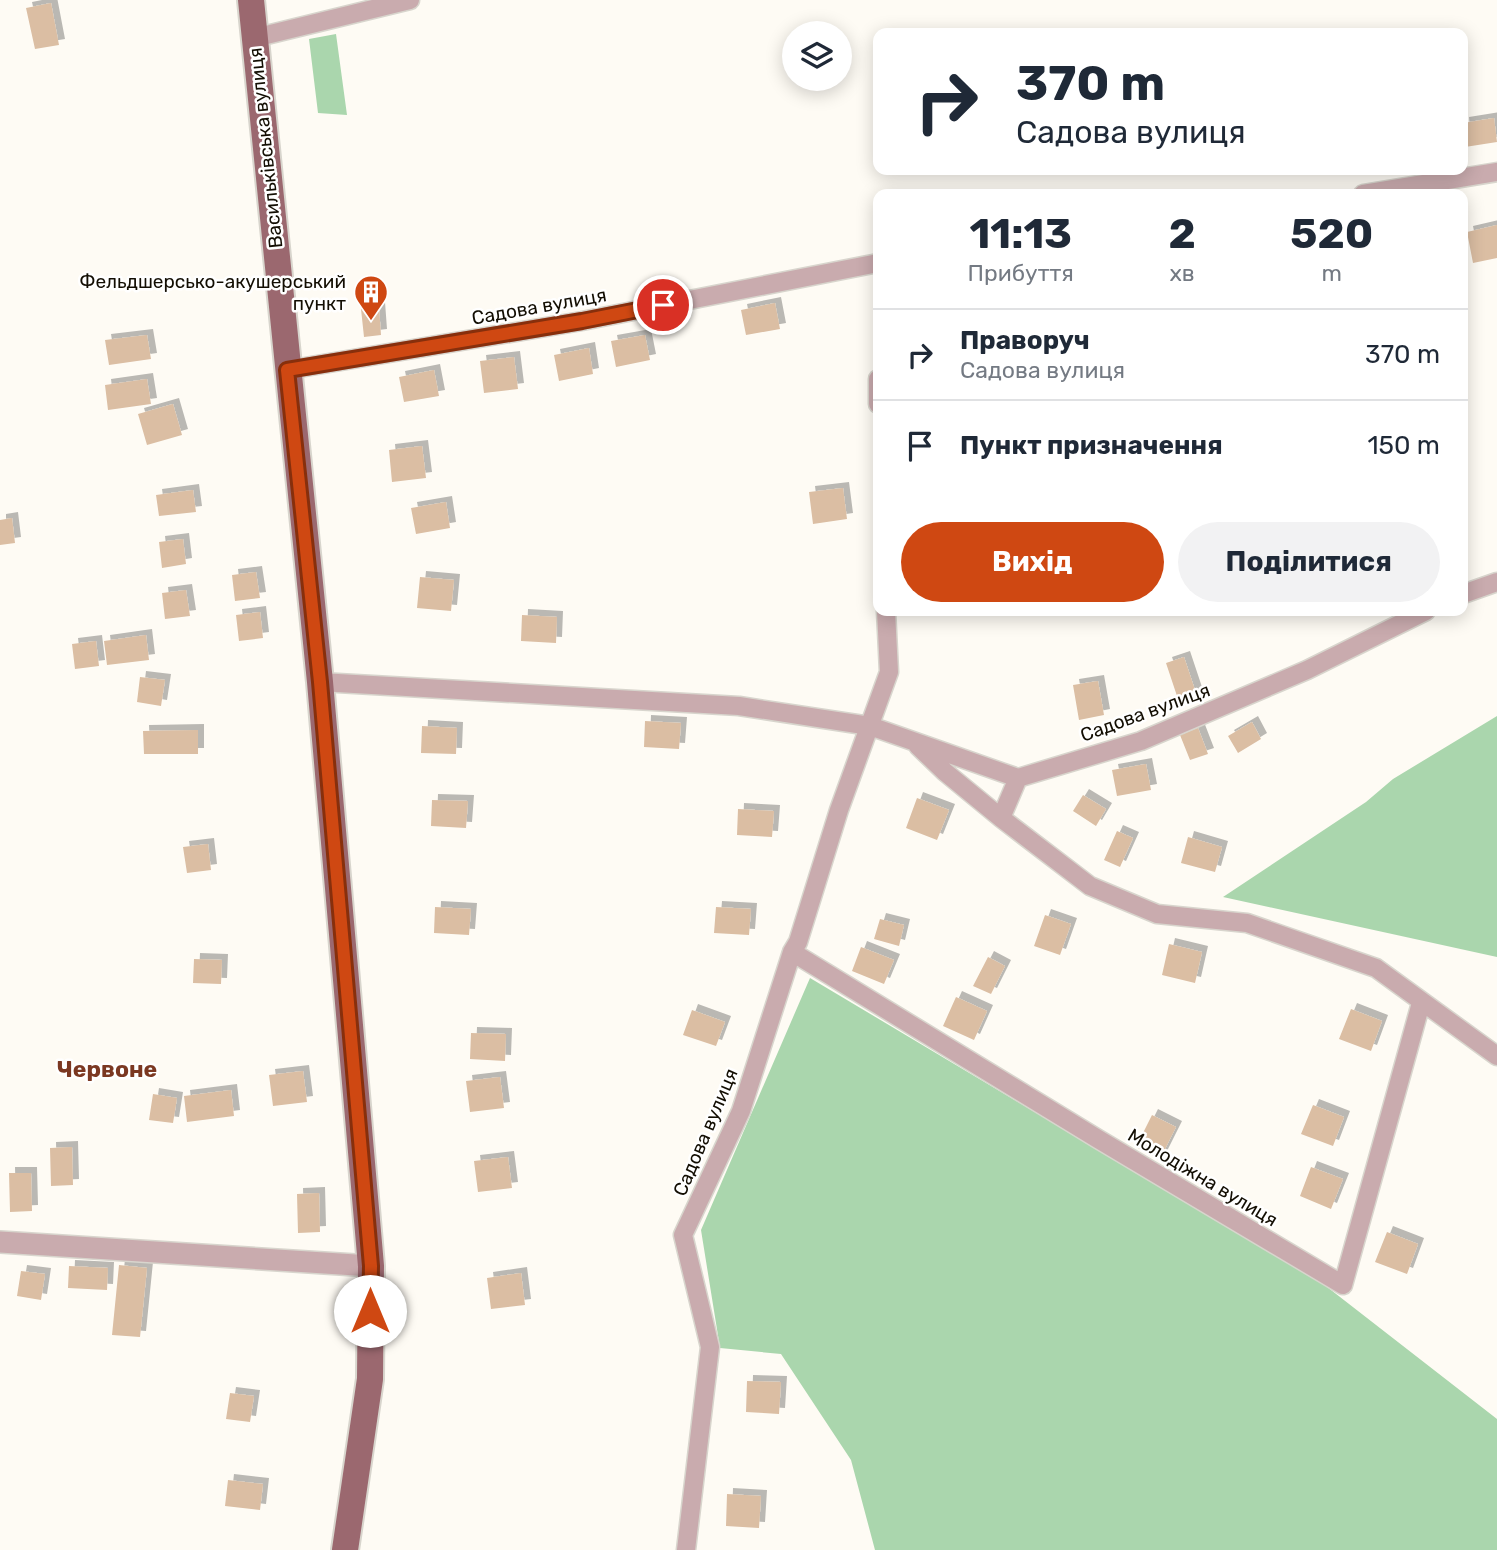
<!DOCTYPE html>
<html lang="uk">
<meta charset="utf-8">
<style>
:root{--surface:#fff;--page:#f2f2f3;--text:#1f2937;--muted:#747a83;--line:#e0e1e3;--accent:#cf4812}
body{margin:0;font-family:Rubik,sans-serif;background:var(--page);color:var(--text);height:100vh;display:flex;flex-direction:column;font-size:26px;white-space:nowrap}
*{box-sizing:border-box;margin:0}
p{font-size:23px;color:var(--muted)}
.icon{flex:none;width:38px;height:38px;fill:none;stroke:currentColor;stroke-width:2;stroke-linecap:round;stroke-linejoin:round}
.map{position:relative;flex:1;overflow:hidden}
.panel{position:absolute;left:873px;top:189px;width:595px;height:427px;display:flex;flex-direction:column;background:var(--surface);border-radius:14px;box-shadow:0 4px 18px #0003}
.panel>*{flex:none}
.top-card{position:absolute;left:873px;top:28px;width:595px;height:147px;border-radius:14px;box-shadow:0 4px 18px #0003;background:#fff;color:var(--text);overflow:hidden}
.tools{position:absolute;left:782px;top:21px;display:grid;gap:14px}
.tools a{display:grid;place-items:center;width:70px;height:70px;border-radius:50%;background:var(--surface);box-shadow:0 4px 18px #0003;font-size:35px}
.pin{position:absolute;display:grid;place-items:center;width:60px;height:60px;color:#fff;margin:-30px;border:4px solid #fff;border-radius:50%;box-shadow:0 2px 7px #0007}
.me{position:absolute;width:77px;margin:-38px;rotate:0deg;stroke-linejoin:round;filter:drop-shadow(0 0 5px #0008)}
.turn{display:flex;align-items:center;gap:24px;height:147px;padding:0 28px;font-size:32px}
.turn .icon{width:91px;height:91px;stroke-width:2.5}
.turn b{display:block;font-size:49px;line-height:60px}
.eta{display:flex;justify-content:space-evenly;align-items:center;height:119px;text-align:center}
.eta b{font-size:42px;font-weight:700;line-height:49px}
.primary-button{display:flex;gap:14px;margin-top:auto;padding:14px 28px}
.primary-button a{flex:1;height:80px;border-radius:42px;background:var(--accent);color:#fff;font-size:28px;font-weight:700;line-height:80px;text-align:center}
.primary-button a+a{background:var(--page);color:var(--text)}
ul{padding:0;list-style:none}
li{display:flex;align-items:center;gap:21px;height:91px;padding:0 28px;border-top:2px solid var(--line)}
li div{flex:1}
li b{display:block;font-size:26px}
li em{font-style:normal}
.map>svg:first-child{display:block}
</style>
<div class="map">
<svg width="1497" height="1550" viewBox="0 0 1497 1550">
<defs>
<filter id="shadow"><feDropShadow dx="6" dy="-6" stdDeviation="0" flood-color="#0004"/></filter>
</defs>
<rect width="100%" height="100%" fill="#fefbf4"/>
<path fill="#aad6ad" d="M336 34 347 115 318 113 309 39Z
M1497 716V957L1223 897 1366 802 1393 779Z
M810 978 1322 1283 1497 1419V1550H875L851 1460 781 1354 720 1348 701 1230Z"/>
<path fill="#dbbea3" filter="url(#shadow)" d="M51 3 59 45 35 49 26 8Z
M1494 118 1497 142 1465 147 1463 123Z
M1497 225V258L1473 263 1467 232Z
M775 303 780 329 746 335 741 310Z
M379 308 381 335 364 337 361 309Z
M147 335 151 359 109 365 105 340Z
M645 335 650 360 616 367 611 341Z
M589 348 593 374 559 381 554 355Z
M514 357 518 389 484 393 480 361Z
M434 370 439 396 404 402 399 377Z
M147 379 151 404 108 410 105 385Z
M173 404 182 435 147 445 138 414Z
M422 446 426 478 392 482 389 450Z
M843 488 847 519 813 524 809 492Z
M193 490 196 512 159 516 156 495Z
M446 502 450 528 416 534 411 508Z
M12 518 15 543 0 545V520Z
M183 539 186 564 162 568 159 542Z
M256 572 260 598 235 601 232 575Z
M420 577 454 580 451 611 417 608Z
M186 590 190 616 165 619 162 593Z
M260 612 263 638 239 641 236 615Z
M522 615 557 617 556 643 521 641Z
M146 635 149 660 107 665 104 641Z
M96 641 99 666 75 669 72 644Z
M1184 657 1198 699 1180 705 1166 663Z
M140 677 165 680 161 706 137 702Z
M1098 681 1104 715 1079 720 1073 685Z
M645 721 681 723 679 749 644 747Z
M1252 722 1261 739 1238 753 1228 736Z
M422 726 457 728 456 754 421 753Z
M1198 728 1208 754 1190 760 1180 735Z
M198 730V754H144L143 731Z
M1146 764 1151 790 1117 796 1112 770Z
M1083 795 1106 809 1096 826 1073 811Z
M917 798 949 810 937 840 906 828Z
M432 800 468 801 466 828 431 826Z
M738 809 774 811 772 837 737 835Z
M1117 831 1133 838 1120 867 1104 860Z
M1188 837 1222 847 1215 872 1181 863Z
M208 844 211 870 187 873 183 847Z
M435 907 471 909 469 935 434 933Z
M716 907 751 909 749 935 714 933Z
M1045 915 1071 924 1060 955 1034 946Z
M880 919 904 925 899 946 874 939Z
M1169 944 1202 952 1195 983 1162 975Z
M861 947 894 960 884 984 852 971Z
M988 957 1005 966 991 994 973 986Z
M194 959 222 960 221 984 193 983Z
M956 997 987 1011 974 1040 943 1026Z
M1351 1009 1382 1021 1371 1051 1339 1039Z
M692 1010 725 1022 716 1046 683 1035Z
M471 1033 506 1034 505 1061 470 1059Z
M303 1071 307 1102 273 1106 269 1075Z
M500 1077 504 1108 470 1112 466 1081Z
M231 1090 234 1116 187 1122 184 1096Z
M153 1094 177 1098 173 1123 149 1120Z
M1313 1105 1344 1117 1333 1146 1301 1134Z
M1152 1115 1176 1127 1160 1159 1136 1147Z
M72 1147 73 1185 51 1186 50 1148Z
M508 1157 512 1188 478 1192 474 1161Z
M1311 1167 1343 1179 1331 1209 1300 1196Z
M9 1173H31L32 1211 10 1212Z
M319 1193 320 1232 298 1233 297 1194Z
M1387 1232 1418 1244 1407 1274 1375 1262Z
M119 1265 147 1268 140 1337 112 1335Z
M69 1266 108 1268 107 1290 68 1288Z
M21 1271 45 1274 41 1300 17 1296Z
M521 1273 525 1305 491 1309 487 1278Z
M747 1381 781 1382 779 1414 746 1412Z
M230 1393 254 1396 250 1422 226 1419Z
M228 1480 263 1484 260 1510 225 1506Z
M727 1494 761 1496 759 1528 726 1526Z"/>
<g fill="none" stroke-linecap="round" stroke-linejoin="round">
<g stroke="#d8d5cd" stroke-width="21">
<path id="minor" d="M254 38 410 0
M1363 194 1497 172
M287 370 582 321 878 263
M878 379V404
M1463 594 1497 582
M320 682 739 706 870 726 1018 778 1141 741 1307 670 1426 611
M918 746 945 772 1001 818 1090 886 1157 914 1247 923 1376 968 1497 1056
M1001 818 1018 778
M792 952 1098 1139 1343 1285 1421 1003
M686 1550 710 1347 683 1235 741 1111 792 952 798 942 839 810 889 672 886 611"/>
</g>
<g stroke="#d8d5cd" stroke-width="24">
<path id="tertiary" d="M0 1242 371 1266"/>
</g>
<g stroke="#d8d5cd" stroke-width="30">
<path id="primary" d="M251 0 320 682 371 1266 370 1379 345 1550"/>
</g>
<use href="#minor" stroke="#c9abae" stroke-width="18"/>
<use href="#tertiary" stroke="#c9abae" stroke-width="21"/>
<use href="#primary" stroke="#9b686f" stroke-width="26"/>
</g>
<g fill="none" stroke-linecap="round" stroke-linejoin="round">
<g stroke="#872f0c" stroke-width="18">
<path id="route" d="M370 1311 371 1266 320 682 287 370 582 321 663 305"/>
</g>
<use href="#route" stroke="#cf4812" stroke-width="12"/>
</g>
<defs>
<g id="building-pin" transform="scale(1.75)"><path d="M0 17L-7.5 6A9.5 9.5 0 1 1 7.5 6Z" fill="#cf4812" stroke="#fff"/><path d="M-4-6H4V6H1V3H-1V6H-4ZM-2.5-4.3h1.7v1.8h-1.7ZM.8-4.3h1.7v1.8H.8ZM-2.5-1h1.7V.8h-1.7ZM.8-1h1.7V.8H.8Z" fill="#fff"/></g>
</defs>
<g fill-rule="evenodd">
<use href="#building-pin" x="371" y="292"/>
</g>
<g text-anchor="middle" stroke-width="5" stroke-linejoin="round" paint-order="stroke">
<g font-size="19" fill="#130e03" stroke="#fff">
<text transform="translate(265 148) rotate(-96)" y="7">Васильківська вулиця</text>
<text transform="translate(539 306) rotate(-10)" y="7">Садова вулиця</text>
<text transform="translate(1145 712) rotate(-20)" y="7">Садова вулиця</text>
<text transform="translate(705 1132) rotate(-67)" y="7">Садова вулиця</text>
<text transform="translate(1203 1177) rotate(31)" y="7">Молодіжна вулиця</text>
</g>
<g font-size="19" fill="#130e03" stroke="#fff" text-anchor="end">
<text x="346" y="288">Фельдшерсько-акушерський<tspan x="346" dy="22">пункт</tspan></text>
</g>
<g font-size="23" font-weight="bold" fill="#7b3822" stroke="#fff">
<text x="107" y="1077">Червоне</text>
</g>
</g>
</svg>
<div class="tools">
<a><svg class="icon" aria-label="layers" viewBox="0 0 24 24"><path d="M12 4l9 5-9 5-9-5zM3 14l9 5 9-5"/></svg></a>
</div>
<div class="pin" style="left:663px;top:305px;background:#d93025"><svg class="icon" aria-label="arrive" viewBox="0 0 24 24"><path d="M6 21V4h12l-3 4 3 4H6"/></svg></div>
<svg class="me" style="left:370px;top:1311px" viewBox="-20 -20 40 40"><circle r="19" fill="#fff"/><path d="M0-13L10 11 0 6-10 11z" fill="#cf4812"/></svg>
<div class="top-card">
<div class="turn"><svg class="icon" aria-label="right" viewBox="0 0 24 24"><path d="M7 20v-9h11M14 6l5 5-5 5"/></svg><div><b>370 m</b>Садова вулиця</div></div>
</div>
<section class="panel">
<div class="eta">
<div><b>11:13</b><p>Прибуття</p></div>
<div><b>2</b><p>хв</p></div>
<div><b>520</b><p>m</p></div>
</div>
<ul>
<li><svg class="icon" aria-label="right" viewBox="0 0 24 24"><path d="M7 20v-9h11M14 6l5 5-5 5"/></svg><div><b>Праворуч</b><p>Садова вулиця</p></div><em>370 m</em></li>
<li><svg class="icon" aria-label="arrive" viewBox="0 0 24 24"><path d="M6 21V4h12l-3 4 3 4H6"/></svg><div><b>Пункт призначення</b></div><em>150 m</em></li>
</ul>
<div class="primary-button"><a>Вихід</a><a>Поділитися</a></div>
</section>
</div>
